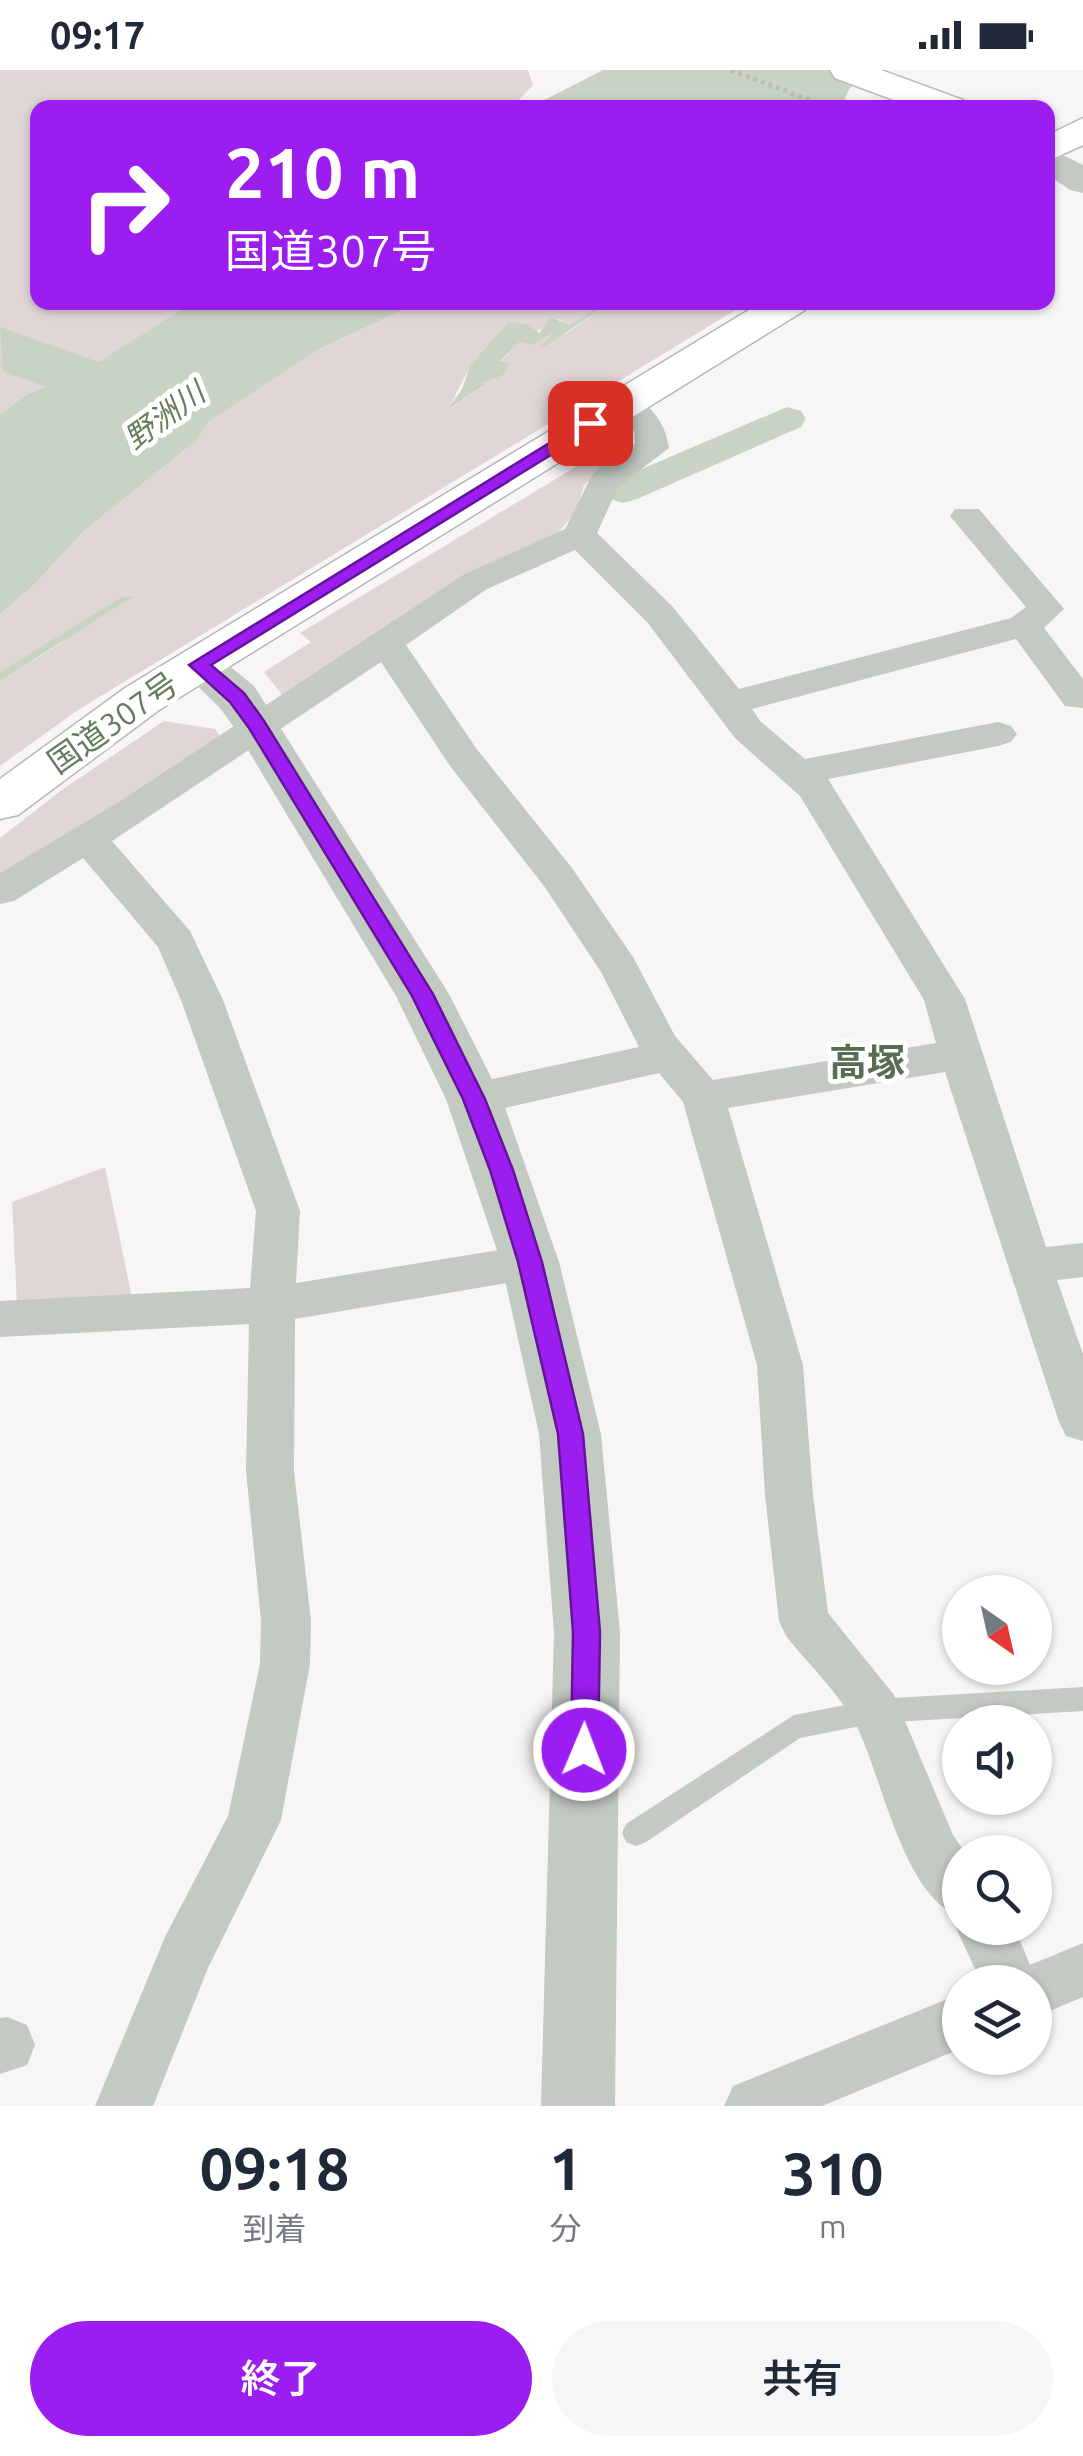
<!DOCTYPE html>
<html lang="ja">
<meta charset="utf-8">
<style>
:root{--surface:#fff;--page:#f6f6f7;--text:#1f2937;--muted:#747a83;--accent:#9c1df0}
body{margin:0;font-family:Ubuntu,"Noto Sans JP",sans-serif;background:var(--page);color:var(--text);height:100vh;display:flex;flex-direction:column;font-size:38px;white-space:nowrap}
*{box-sizing:border-box;margin:0}
p{font-size:32px;color:var(--muted)}
.icon{flex:none;width:55px;height:55px;fill:none;stroke:currentColor;stroke-width:2;stroke-linecap:round;stroke-linejoin:round}
.map{position:relative;height:2036px;overflow:hidden}
.panel{display:flex;flex-direction:column;background:var(--surface);flex:1}
.panel>*{flex:none}
.banner{position:absolute;left:30px;top:30px;width:1025px;height:210px;border-radius:20px;box-shadow:0 2px 8px #0004;background:#9c1df0;color:#fff;overflow:hidden}
.needle{width:65px;rotate:146deg}
.tools{position:absolute;left:942px;top:1505px;display:grid;gap:20px}
.tools a{display:grid;place-items:center;width:110px;height:110px;border-radius:50%;background:var(--surface);box-shadow:0 2px 8px #0004;font-size:50px}
.pin{position:absolute;display:grid;place-items:center;width:85px;height:85px;color:#fff;margin:-42px;border-radius:20px;box-shadow:0 5px 15px #0006}
.me{position:absolute;width:110px;margin:-55px;rotate:1deg;stroke-linejoin:round;filter:drop-shadow(0 0 8px #0008)}
.turn{display:flex;align-items:center;gap:35px;height:210px;padding:0 30px;font-size:45px}
.turn .icon{width:130px;height:130px;stroke-width:2.5}
.turn b{display:block;font-size:70px;line-height:85px}
.eta{display:flex;justify-content:space-evenly;align-items:center;height:170px;text-align:center}
.eta b{font-size:60px;font-weight:600;line-height:70px}
.cta{display:flex;gap:20px;margin-top:auto;padding:20px 30px}
.cta a{flex:1;height:115px;border-radius:60px;background:var(--accent);color:#fff;font-size:40px;font-weight:600;line-height:115px;text-align:center}
.cta a+a{background:var(--page);color:var(--text)}
.status{display:flex;justify-content:space-between;align-items:center;height:70px;padding:0 50px;background:var(--surface);direction:ltr}
.status svg{height:28px;fill:currentColor}
.map>svg:first-child{display:block}
</style>
<div class="status"><b>09:17</b><svg viewBox="0 0 49 12"><path d="M0 12V9h3v3zM5 12V6h3v6zM10 12V3h3v9zM15 12V0h3v12zM26 1h20v11H26zM47 4h2v5h-2z"/></svg></div>
<div class="map">
<svg width="1083" height="2036" viewBox="0 0 1083 2036">
<rect width="100%" height="100%" fill="#f8f5f7"/>
<path fill="#e0d6d6" d="M0 0H528L533 15 512 37 38 38V232L193 233 88 299 26 325 0 344Z
M418 233H604L569 255 558 249C531 269 508 266 486 280 471 289 457 323 449 339L483 316 472 314 495 296 494 304 482 311 502 306 500 292 520 272 556 259 565 264 610 233H747L78 640 0 696V611L69 568 0 602V544L33 516 85 460 197 370 208 351 319 279Z
M632 363 631 371 584 415 576 441 558 463 283 626 264 602 311 572 300 563Z
M164 651 215 659 223 671 0 813V768L63 719Z
M105 1097 132 1228 17 1234 12 1132Z"/>
<path fill="#c9d3c4" d="M603 0H866L848 21 842 37 529 38Z
M193 232 418 233 319 279 209 351 197 370 85 460 33 516 0 544V344L26 325 88 299Z
M604 233H610L544 277H540L556 260 533 275 520 272 500 291 509 294 502 306 481 313 484 315 447 340 462 319 470 296 508 252 526 254 539 263 551 247 569 255Z
M134 526 0 611V602L122 527Z"/>
<g fill="none" stroke-linecap="round" stroke-linejoin="round">
<path fill="#c9d3c4" fill-rule="evenodd" d="M787 337 801 341 806 349 801 357 637 429 623 433 609 429 603 421 609 413Z"/>
<path fill="#c9d3c4" fill-rule="evenodd" d="M0 257 195 326 204 340 195 354 172 359 3 302Z"/>
<g stroke="#b5bfb3" stroke-width="3">
<path id="secondary" d="M830 0H881L963 30 968 38H915L835 8Z"/>
</g>
<g stroke="#b2bab0" stroke-width="3">
<path id="trunk" d="M1083 48V75L1048 91V65Z
M762 232H811L805 240 159 640 18 745 0 749V709L125 618Z"/>
</g>
<path stroke="#b8bfb7" stroke-width="5" stroke-dasharray="4 4" stroke-linecap="butt" d="M731 0 830 38"/>
<path fill="#c2cac1" fill-rule="evenodd" d="M1083 1617V1641L876 1653 800 1668 646 1772 636 1776 626 1772 622 1763 626 1754 794 1645 876 1629Z"/>
<path fill="#c2cac1" fill-rule="evenodd" d="M623 323C649 330 666 353 669 378L618 417 597 463 672 536 739 619 1011 548 1026 537 950 446 955 439H979L1064 539 1044 558 1083 609V638L1065 636 1016 569 752 639 761 652 805 689 998 652 1011 656 1017 664 1011 672 998 676 828 709 965 929 1046 1177 1083 1173V1207L1057 1210 1083 1284V1371L1066 1366 1059 1352 945 1002 728 1038 803 1295 813 1425 828 1543 894 1625 953 1765 965 1782H960V1847C903 1825 883 1710 857 1657 841 1625 809 1595 786 1566L779 1551 765 1425 757 1295 683 1032 659 1003 474 1045 459 1040 453 1029 459 1018 474 1013 639 977 601 902 544 816 450 696 381 592 112 771 190 861 223 930 300 1141 296 1213 530 1175 546 1180 553 1192 546 1204 530 1209 295 1249 294 1401 311 1550 310 1594 281 1750 208 1898 153 2036H95L165 1867 228 1746 260 1594 261 1550 246 1401 249 1254 0 1267V1231L250 1218 256 1141 181 930 158 877 83 788 14 831 0 834V803L122 730 463 505 565 459 592 405 609 389 635 374 634 361 607 333 612 326ZM575 480 647 552 735 668 800 726 924 930 936 973 713 1010 675 966 633 887 572 798 476 678 406 575 487 519Z
M960 1848V1858H1015L1030 1895 1083 1873V1927L1035 1947V1912H981L956 1858Z
M960 1924V1979L822 2036H724L733 2016Z
M7 1947 27 1955 35 1975 27 1995 0 2004V1948Z"/>
<path fill="#c2cac1" fill-rule="evenodd" d="M1048 78 1083 95V123L1070 120 1048 105Z
M199 580 216 585 254 616 449 924 502 1029 559 1192 601 1364 620 1562 615 2036H541L554 1562 539 1364 501 1192 446 1029 396 926 236 660 220 638 176 595 182 585Z"/>
<use href="#secondary" fill="#fff" fill-rule="evenodd"/>
<use href="#trunk" fill="#fff" fill-rule="evenodd"/>
</g>
<path fill="#9c1df0" stroke="#65139c" stroke-width="2.5" d="M590 348 596 349V357L211 595 244 623 264 651 433 924 485 1029 513 1100 542 1192 583 1364 600 1562 598 1680 594 1689 584 1693 575 1689 571 1680 573 1562 558 1364 518 1192 490 1100 463 1029 411 924 249 658 230 632 189 595Z"/>
<g text-anchor="middle" stroke-width="10" stroke-linejoin="round" paint-order="stroke">
<g font-size="30" font-style="italic" fill="#677d5b" stroke="#fff">
<text transform="translate(165 346) rotate(-36)" y="10">野洲川</text>
</g>
<g font-size="32" fill="#627c5d" stroke="#fff">
<text transform="translate(113 653) rotate(-35)" y="11">国道307号</text>
</g>
<g font-size="38" font-weight="bold" fill="#586d53" stroke="#fff">
<text x="867" y="1006">高塚</text>
</g>
</g>
</svg>
<div class="tools">
<a><svg class="needle" viewBox="-14 -14 28 28"><path d="M0-13l5 13h-10z" fill="#e53935"/><path d="M0 13l5-13h-10z" fill="#747a83"/></svg></a>
<a><svg class="icon" aria-label="sound" viewBox="0 0 24 24"><path d="M4 9h4l5-4v14l-5-4H4zM17 9q2 3 0 6"/></svg></a>
<a><svg class="icon" aria-label="search" viewBox="0 0 24 24"><circle cx="10" cy="10" r="6"/><path d="M15 15l6 6"/></svg></a>
<a><svg class="icon" aria-label="layers" viewBox="0 0 24 24"><path d="M12 4l9 5-9 5-9-5zM3 14l9 5 9-5"/></svg></a>
</div>
<div class="pin" style="left:590px;top:353px;background:#d93025"><svg class="icon" aria-label="arrive" viewBox="0 0 24 24"><path d="M6 21V4h12l-3 4 3 4H6"/></svg></div>
<svg class="me" style="left:584px;top:1680px" viewBox="-20 -20 40 40"><circle r="17" fill="#9c1df0" stroke="#fff" stroke-width="3"/><path d="M0-11L8 9 0 5-8 9z" fill="#fff"/></svg>
<div class="banner">
<div class="turn"><svg class="icon" aria-label="right" viewBox="0 0 24 24"><path d="M7 20v-9h11M14 6l5 5-5 5"/></svg><div><b>210 m</b>国道307号</div></div>
</div>
</div>
<section class="panel">
<div class="eta">
<div><b>09:18</b><p>到着</p></div>
<div><b>1</b><p>分</p></div>
<div><b>310</b><p>m</p></div>
</div>
<div class="cta"><a>終了</a><a>共有</a></div>
</section>
